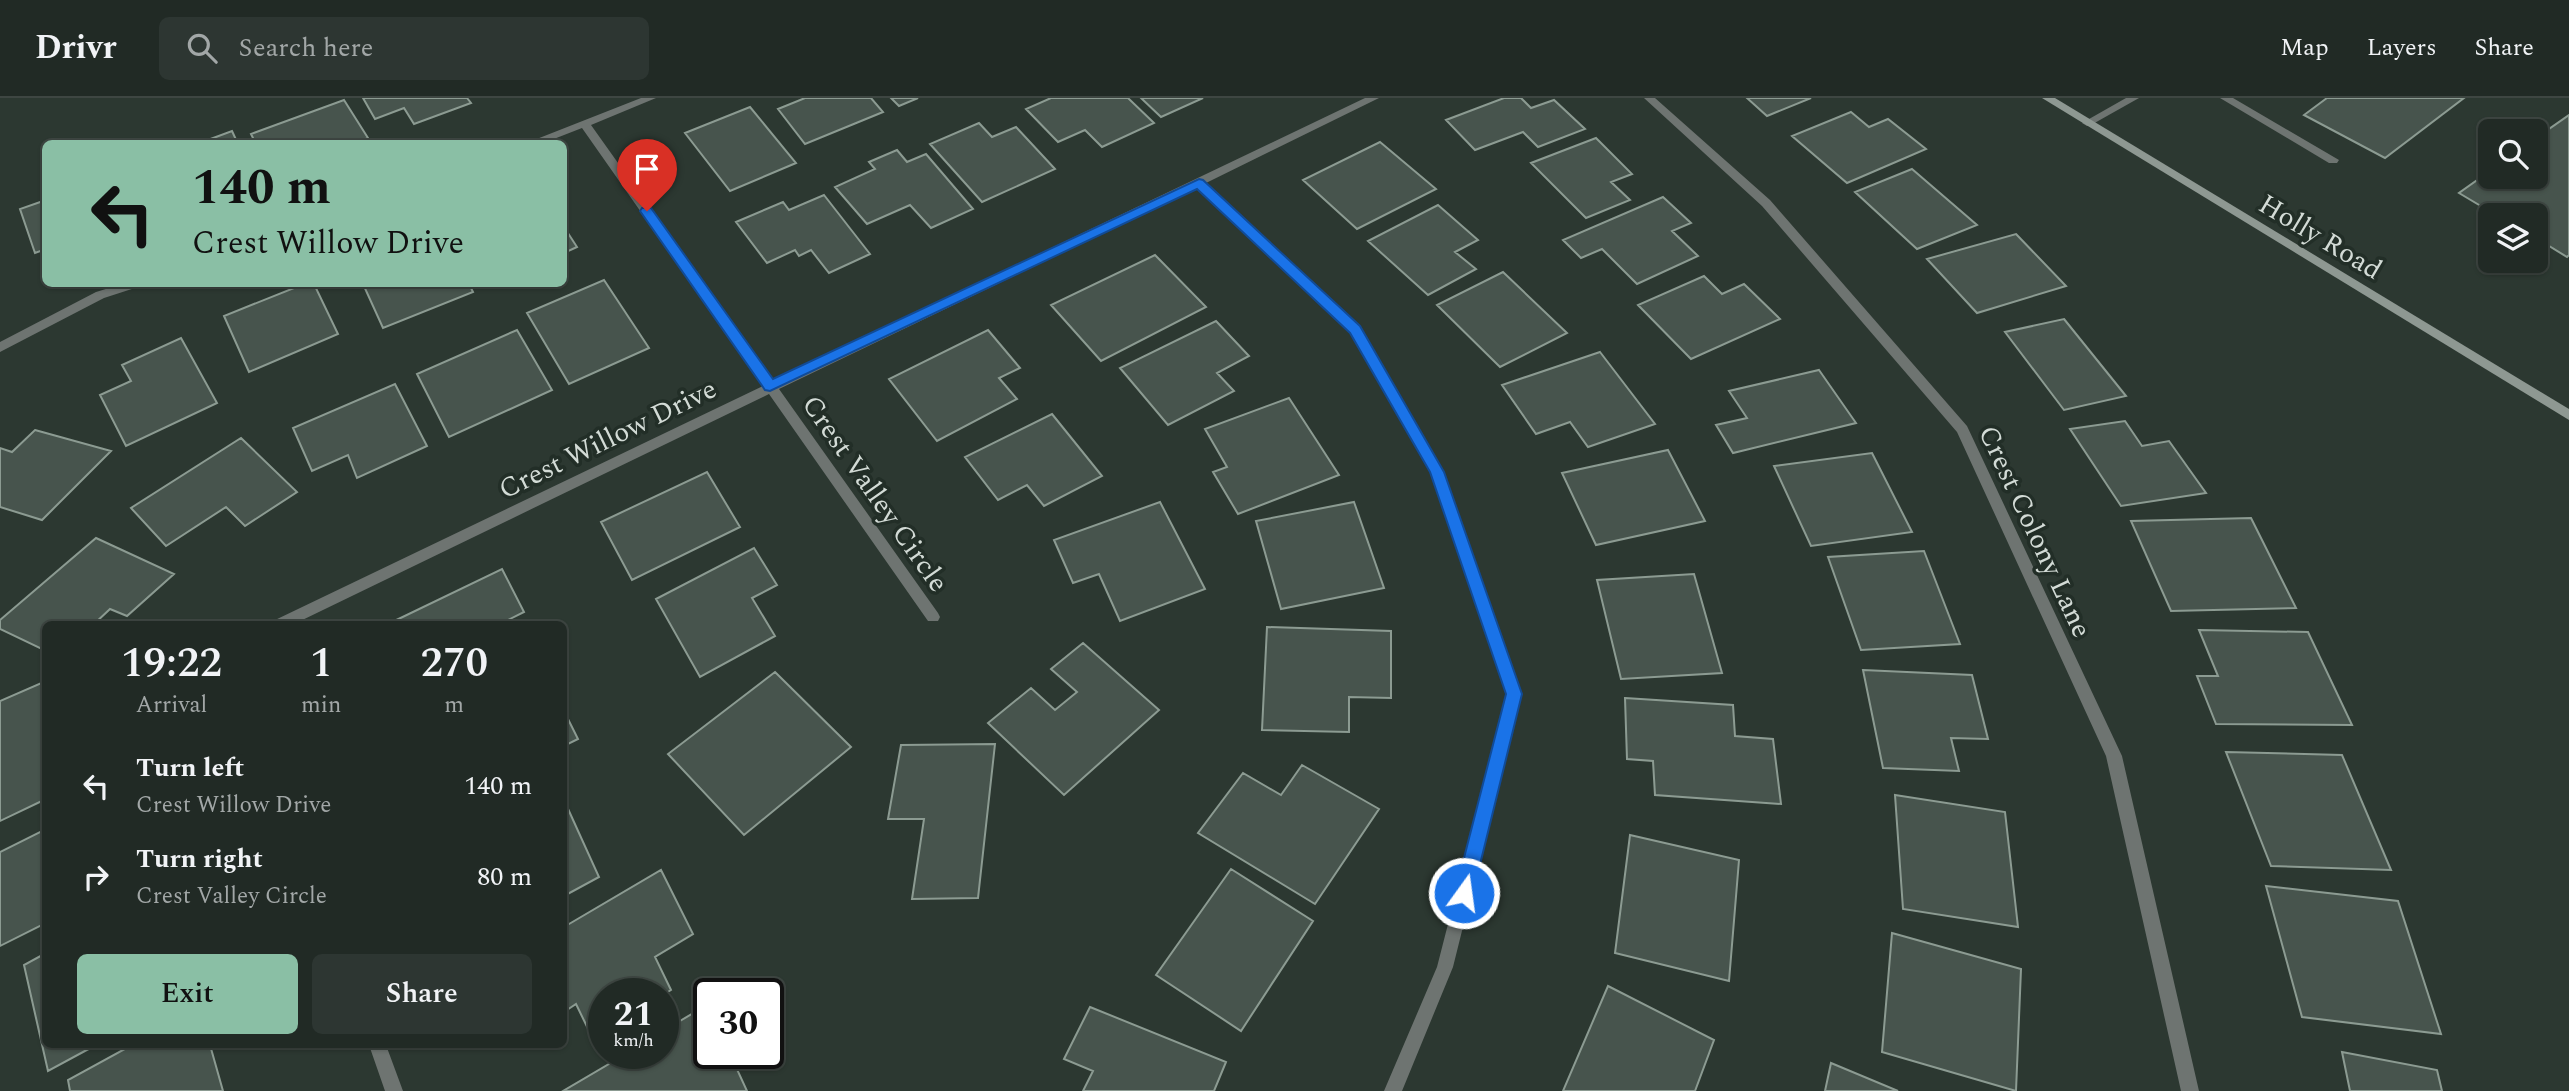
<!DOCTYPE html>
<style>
:root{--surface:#212a25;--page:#2d3632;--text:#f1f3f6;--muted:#a2a7a7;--line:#3e4642;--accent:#8abfa5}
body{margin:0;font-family:Spectral,serif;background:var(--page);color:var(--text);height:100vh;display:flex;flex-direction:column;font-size:26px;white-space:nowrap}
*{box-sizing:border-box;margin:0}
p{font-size:23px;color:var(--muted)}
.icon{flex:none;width:38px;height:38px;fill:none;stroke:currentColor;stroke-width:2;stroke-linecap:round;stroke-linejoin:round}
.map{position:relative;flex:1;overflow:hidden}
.sheet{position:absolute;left:42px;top:523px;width:525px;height:427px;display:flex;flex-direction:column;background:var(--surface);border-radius:10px;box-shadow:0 2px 5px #0004,0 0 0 2px var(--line)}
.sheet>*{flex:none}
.hud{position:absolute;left:42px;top:42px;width:525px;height:147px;border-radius:10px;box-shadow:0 2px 5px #0004,0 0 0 2px var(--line);background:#8abfa5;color:#111;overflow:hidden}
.controls{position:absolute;left:2478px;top:21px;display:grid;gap:14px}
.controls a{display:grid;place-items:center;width:70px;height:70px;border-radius:10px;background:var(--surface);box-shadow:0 2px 5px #0004,0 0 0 2px var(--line);font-size:35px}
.speed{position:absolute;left:588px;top:880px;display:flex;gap:14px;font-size:35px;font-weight:700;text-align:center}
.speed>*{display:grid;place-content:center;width:91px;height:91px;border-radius:50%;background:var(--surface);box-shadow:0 2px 5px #0004,0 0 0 2px var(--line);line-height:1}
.speed small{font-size:18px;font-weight:400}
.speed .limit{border:4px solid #111;border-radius:10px;background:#fff;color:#111}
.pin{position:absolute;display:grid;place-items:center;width:60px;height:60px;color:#fff;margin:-72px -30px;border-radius:50% 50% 50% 0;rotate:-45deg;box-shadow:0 0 7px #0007}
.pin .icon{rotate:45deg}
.me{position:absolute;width:77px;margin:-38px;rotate:14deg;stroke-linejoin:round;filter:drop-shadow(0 0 5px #0008)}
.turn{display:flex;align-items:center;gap:24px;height:147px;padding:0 35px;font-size:32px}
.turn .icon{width:91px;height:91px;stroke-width:2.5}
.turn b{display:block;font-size:49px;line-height:60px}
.eta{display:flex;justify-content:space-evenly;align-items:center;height:119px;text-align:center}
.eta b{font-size:42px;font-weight:600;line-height:49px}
.cta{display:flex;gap:14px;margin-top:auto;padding:14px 35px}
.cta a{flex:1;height:80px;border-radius:10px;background:var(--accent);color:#111;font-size:28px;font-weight:600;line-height:80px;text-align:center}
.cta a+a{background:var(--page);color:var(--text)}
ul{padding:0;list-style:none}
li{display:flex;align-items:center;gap:21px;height:91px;padding:0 35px}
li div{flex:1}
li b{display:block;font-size:26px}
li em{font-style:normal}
header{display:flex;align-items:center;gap:42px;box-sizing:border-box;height:98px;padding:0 35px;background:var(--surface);border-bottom:2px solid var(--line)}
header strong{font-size:33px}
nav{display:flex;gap:38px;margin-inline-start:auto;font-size:24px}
.search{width:490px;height:63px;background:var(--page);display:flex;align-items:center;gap:18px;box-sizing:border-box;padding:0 24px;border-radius:10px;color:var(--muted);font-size:26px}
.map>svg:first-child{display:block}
</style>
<header>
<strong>Drivr</strong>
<div class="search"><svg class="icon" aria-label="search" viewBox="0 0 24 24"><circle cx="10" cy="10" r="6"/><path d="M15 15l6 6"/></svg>Search here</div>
<nav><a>Map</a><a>Layers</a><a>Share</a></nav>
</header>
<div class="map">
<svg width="2569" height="993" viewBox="0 0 2569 993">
<rect width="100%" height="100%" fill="#2c3831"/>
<path fill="#47544d" stroke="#8c9b92" stroke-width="2" d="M363 0H467L471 5 414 26 404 10 375 21Z
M805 0H871L883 14 805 46 778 11Z
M891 0H918L899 8Z
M1051 0H1128L1154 25 1102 49 1085 32 1058 44 1026 11Z
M1141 0H1203L1161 19Z
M1504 0H1521L1531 10 1554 2 1585 31 1538 49 1523 34 1475 52 1446 22Z
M1747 0H1811L1767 18Z
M2327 0H2464L2385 60 2304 17Z
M344 2 368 40 354 46H256L251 36Z
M750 9 796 65 730 93 685 35Z
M1851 14 1869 29 1888 21 1926 51 1847 85 1792 38Z
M2569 17V157L2567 159 2536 140V117H2496L2459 95 2490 73V79H2536V40Z
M979 25 992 39 1016 29 1055 71 982 104 930 46Z
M232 33 238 46H197Z
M1596 40 1632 76 1611 84 1630 102 1586 120 1531 65Z
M1380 44 1436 91 1357 131 1303 82Z
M897 52 907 64 926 56 973 111 931 130 910 107 867 126 835 89 875 71 869 64Z
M1912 71 1977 127 1917 151 1855 94Z
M824 97 870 156 829 175 811 152 799 158 795 152 767 165 736 124 783 104 789 112Z
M1663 99 1691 125 1672 133 1698 158 1637 186 1602 151 1581 160 1563 142Z
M46 102V151L35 155 20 111Z
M1438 107 1478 142 1455 154 1476 171 1428 197 1368 143Z
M564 129 577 149 564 155Z
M2016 136 2066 188 1977 215 1927 161Z
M1155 157 1206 209 1101 263 1051 207Z
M1503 174 1567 235 1500 269 1437 207Z
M1704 178 1722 196 1744 186 1780 221 1691 261 1638 207Z
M604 182 649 250 569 286 527 215Z
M304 186H314L338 236 249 274 224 218Z
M363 186H469L473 194 383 230Z
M2064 221 2126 298 2064 312 2005 234Z
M1216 223 1249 258 1217 275 1234 293 1168 327 1120 270Z
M517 232 552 292 449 339 417 276Z
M988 232 1020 270 999 280 1017 301 937 343 889 281Z
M181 240 217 305 126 348 100 297 131 283 122 267Z
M1600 254 1655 326 1588 349 1570 324 1536 336 1502 287Z
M1819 272 1856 325 1733 355 1716 327 1747 320 1729 293Z
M395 286 427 348 357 380 348 357 312 373 293 330Z
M1289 300 1339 377 1238 416 1213 374 1227 369 1205 331Z
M1052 316 1102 378 1044 408 1027 387 998 402 965 359Z
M2125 323 2142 348 2169 343 2206 395 2121 408 2070 331Z
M35 332 111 353 42 422 0 409V350L12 354Z
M241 340 297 394 245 428 226 409 166 448 131 410Z
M1668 352 1705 423 1596 447 1562 375Z
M1872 355 1912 434 1811 448 1774 368Z
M707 374 740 429 632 482 601 424Z
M1160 404 1205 491 1120 523 1099 476 1073 485 1054 442Z
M1354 404 1384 490 1281 511 1256 423Z
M2251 420 2296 510 2171 513 2131 423Z
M96 440 174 476 127 518 110 511 93 527H46V553L0 531V522Z
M754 450 777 487 752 500 775 538 700 579 656 501Z
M1924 453 1960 546 1861 552 1828 459Z
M502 471 524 514 498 527H386Z
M1694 476 1722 575 1621 581 1597 482Z
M1267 529 1391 533V600L1349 599V634L1262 632Z
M2199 532 2308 534 2352 627 2216 626 2197 578H2218Z
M1083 545 1159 612 1064 697 988 625 1031 590 1055 612 1077 594 1051 571Z
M1863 572 1972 577 1988 641 1951 640 1959 673 1883 670Z
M775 574 851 649 744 737 668 656Z
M46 583V701L0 723V603Z
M1625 600 1733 607 1735 638 1773 641 1781 706 1655 697 1653 663 1627 661Z
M564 613 578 641 564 648Z
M995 646 978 800 912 801 924 721H888L901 647Z
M2226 654 2342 657 2391 772 2271 768Z
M1302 667 1379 711 1315 806 1198 735 1243 675 1281 697Z
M1895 697 2005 714 2018 829 1903 811Z
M564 702 599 779 564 798Z
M46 731V825L0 848V754Z
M1630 737 1739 762 1729 883 1615 855Z
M1231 771 1313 823 1241 933 1156 877Z
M661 772 693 836 655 859 671 892 663 897 604 896V934L593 941 576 906 564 914V829Z
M2266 788 2398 803 2441 936 2302 919Z
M1892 835 2021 871 2016 993 1882 954Z
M46 855V947H96L48 973 24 867Z
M1608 888 1714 942 1695 993H1563Z
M707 907 709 956H730L747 993H563L626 956H663V933Z
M1090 909 1226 964 1214 993H1083L1093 973 1064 961Z
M132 947H210L223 993H70L68 982Z
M2342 954 2437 972 2442 993H2350Z
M1831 965 1898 993H1825Z"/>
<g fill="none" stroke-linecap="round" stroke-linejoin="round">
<path fill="#6e7471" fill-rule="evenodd" d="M2126 0H2139L2091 27 2087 28 2082 25Z
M2220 0H2233L2339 62 2337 65H2329Z"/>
<path fill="#6e7471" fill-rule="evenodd" d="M641 0H656L591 27 773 283 1365 0H1379L1206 85 1359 229 1444 374 1521 596 1453 869 1402 993H1384L1437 869 1507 596 1431 375 1351 235 1197 90 779 291 938 515 940 519 938 523H928L769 296 292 527H271L273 523 763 288 582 30 541 46H524Z
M1644 0H1655L1770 102 1967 328 2122 658 2199 993H2181L2106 658 1957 334 1762 108Z
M122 186H140L138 189 104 200 0 254V244L96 194Z
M369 947H386L403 993H385Z"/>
<path fill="#8e9892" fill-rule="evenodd" d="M2042 0H2055L2569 311V322Z"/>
</g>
<path fill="#1a73e8" stroke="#114b97" stroke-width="2" d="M1199 81 1203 82 1360 228 1444 374 1522 596 1473 795 1470 801 1464 803 1457 801 1455 795 1506 596 1430 374 1350 235 1197 91 770 293 765 292 640 113 642 110H651L773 281Z"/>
<g text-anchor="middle" stroke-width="7" stroke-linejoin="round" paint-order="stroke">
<g font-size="28" fill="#d3dbd6" stroke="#222e27">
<text transform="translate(2321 138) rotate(31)" y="10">Holly Road</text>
<text transform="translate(607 340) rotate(-26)" y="10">Crest Willow Drive</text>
<text transform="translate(876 395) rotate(55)" y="10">Crest Valley Circle</text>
<text transform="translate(2036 433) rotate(65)" y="10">Crest Colony Lane</text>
</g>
</g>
</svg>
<div class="controls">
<a><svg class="icon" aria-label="search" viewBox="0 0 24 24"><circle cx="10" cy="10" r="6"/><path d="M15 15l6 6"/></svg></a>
<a><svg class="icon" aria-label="layers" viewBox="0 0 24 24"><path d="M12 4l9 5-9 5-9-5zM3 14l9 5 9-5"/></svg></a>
</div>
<div class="speed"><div>21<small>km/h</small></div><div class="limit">30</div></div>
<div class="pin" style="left:647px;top:113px;background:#d93025"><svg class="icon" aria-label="arrive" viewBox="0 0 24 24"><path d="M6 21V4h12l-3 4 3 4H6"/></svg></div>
<svg class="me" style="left:1464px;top:795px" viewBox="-20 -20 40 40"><circle r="17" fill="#1a73e8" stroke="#fff" stroke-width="3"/><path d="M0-11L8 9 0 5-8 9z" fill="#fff"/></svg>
<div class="hud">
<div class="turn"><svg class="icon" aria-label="left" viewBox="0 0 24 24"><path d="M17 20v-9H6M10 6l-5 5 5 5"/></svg><div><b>140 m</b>Crest Willow Drive</div></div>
</div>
<section class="sheet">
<div class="eta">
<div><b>19:22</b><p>Arrival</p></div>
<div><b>1</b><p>min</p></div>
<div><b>270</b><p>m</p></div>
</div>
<ul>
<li><svg class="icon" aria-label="left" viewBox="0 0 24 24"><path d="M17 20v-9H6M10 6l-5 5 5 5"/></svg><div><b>Turn left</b><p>Crest Willow Drive</p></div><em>140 m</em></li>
<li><svg class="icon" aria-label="right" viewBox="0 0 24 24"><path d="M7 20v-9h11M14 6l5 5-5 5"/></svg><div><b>Turn right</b><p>Crest Valley Circle</p></div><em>80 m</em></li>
</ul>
<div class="cta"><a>Exit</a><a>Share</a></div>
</section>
</div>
